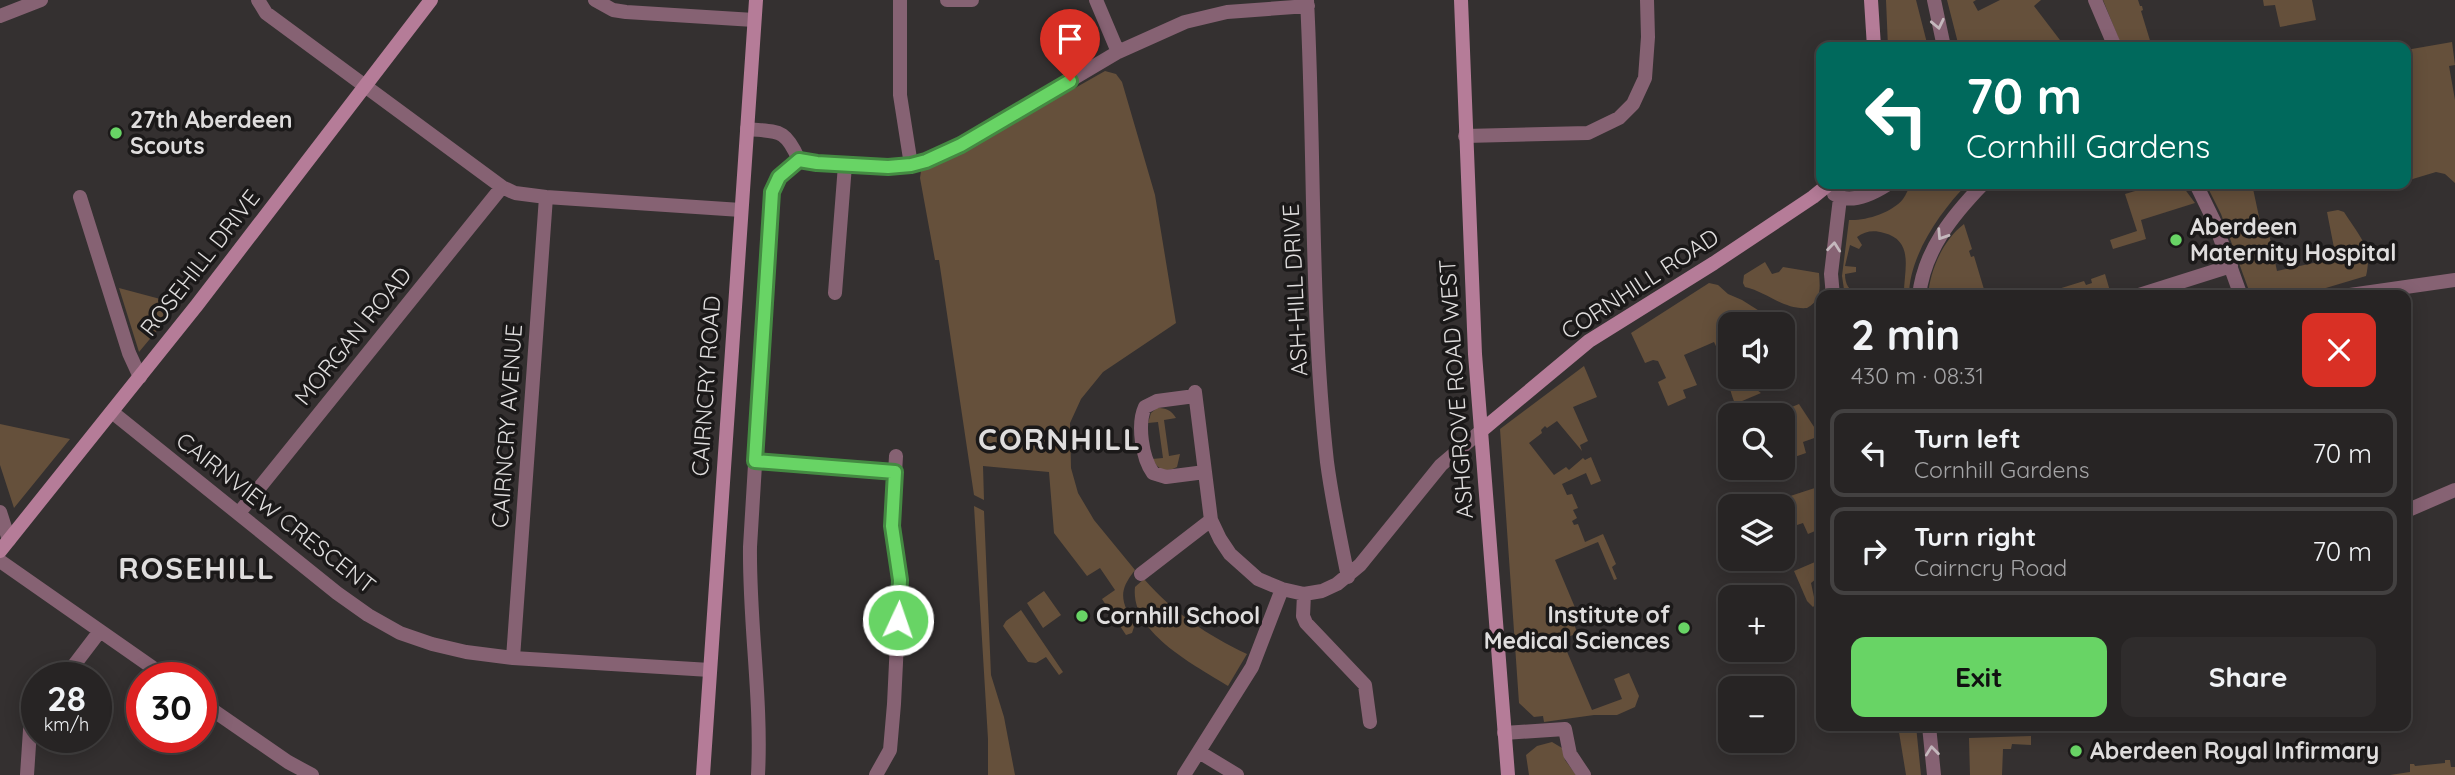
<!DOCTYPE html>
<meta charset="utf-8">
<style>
:root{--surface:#272424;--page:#2f2c2c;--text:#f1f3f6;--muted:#a4a4a6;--line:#434141;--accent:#68d465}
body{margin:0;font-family:Quicksand,sans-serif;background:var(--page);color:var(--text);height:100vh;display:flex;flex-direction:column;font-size:26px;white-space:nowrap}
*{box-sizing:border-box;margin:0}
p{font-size:23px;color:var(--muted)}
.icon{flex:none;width:38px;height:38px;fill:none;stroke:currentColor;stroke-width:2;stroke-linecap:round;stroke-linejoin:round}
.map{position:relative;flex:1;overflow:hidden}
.panel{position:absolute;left:1816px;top:290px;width:595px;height:441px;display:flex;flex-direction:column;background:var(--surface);border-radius:14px;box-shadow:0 4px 18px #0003,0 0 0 2px var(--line)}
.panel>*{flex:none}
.guide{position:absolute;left:1816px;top:42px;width:595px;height:147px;border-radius:14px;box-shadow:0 4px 18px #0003,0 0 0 2px var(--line);background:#00695c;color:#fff;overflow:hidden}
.buttons{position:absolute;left:1718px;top:312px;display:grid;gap:14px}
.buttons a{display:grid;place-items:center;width:77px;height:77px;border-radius:14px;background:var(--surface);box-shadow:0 4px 18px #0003,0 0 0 2px var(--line);font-size:35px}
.speed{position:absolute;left:21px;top:662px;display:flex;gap:14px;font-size:35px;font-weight:700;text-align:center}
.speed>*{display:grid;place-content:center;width:91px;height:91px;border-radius:50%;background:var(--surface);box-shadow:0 4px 18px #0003,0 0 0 2px var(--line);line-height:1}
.speed small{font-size:18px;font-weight:400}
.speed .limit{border:10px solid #d22;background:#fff;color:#111}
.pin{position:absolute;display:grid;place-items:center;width:60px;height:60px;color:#fff;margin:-72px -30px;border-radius:50% 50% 50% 0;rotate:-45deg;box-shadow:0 0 7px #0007}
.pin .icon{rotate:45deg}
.me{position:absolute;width:77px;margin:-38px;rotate:3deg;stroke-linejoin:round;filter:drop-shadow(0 0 5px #0008)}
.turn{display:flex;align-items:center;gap:24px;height:147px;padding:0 35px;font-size:32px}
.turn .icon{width:91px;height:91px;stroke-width:2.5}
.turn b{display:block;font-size:49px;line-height:60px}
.round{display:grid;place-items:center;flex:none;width:74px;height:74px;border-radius:14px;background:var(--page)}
.overview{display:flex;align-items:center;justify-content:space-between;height:119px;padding:0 35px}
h1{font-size:42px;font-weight:700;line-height:52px}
.primary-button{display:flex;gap:14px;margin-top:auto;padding:14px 35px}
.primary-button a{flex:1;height:80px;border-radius:14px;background:var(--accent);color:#111;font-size:28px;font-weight:700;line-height:80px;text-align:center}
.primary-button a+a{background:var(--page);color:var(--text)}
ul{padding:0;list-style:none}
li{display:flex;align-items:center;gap:21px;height:88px;margin:0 14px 10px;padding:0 21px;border:4px solid var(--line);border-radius:14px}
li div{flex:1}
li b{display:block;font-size:26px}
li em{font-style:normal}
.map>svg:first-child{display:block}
</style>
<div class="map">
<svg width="2455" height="775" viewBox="0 0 2455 775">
<rect width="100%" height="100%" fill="#343030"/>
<path fill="#65503b" d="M1886 0H1916L1928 47H1888Z
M1947 0H1976L1973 2 1978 11 2000 0H2041L2034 6 2063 44 2051 47H1959Z
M2103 0H2138L2140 6H2142L2143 10 2141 11 2152 47H2122Z
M2263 0H2312L2316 20 2280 27 2275 5 2264 6Z
M2452 42 2455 65 2449 66 2455 100V183L2445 174 2436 172 2406 181V50Z
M1105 71 1116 74 1122 82 1155 195 1176 323 1103 372 1081 399 1070 423 1071 468 1078 493 1094 520 1135 570C1116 594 1123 601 1134 627L1132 633 1126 635 1102 599 1115 590 1100 568 1087 576 1054 533 1049 472 983 466 984 500 974 495 939 260H935L920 178 921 171 959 154Z
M1911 184H1967C1940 212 1909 256 1909 296H1904C1903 273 1916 241 1884 233 1874 230 1865 231 1857 237L1862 245 1859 249 1850 245 1845 266 1856 267V272L1845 274C1845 285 1849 289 1857 296H1845L1842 276 1849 220C1865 221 1892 213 1903 199 1906 195 1908 189 1911 184Z
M2159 184H2181L2195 203 2141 220 2146 239 2113 249 2110 240 2137 231 2125 194Z
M2206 184H2252L2261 226 2269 234 2277 271 2336 258 2327 212 2338 210 2344 212C2359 236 2373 247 2366 276L2299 296H2265V294L2256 292 2255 296H2251L2221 214Z
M1964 224 1972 249 1969 251 1971 257 1974 256 1986 296H1928C1930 270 1943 240 1964 224Z
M1765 262 1772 274 1779 272 1783 267 1819 273C1820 288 1822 299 1807 308 1784 310 1767 292 1745 287L1743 283 1744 275Z
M2105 274 2110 291 2094 296H2057L2055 290 2084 281 2086 285 2092 283 2091 279Z
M1709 283 1718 285 1728 294 1742 300 1780 324H1731V376H1753L1748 377 1747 383 1761 393 1735 404C1727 383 1725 363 1714 342L1684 355 1697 385 1683 390 1686 398 1668 406 1658 382 1666 378 1658 361 1653 360 1645 363 1631 333Z
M119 288 179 304 139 352Z
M1584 366 1597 397 1573 407 1588 441 1580 445 1582 451 1557 421 1547 428 1545 426 1541 430 1542 433 1529 443 1554 475 1566 467 1569 470 1583 458 1585 460 1591 457 1601 481 1591 485 1586 473 1562 484 1567 495 1572 494 1578 508 1573 510 1577 518 1572 521 1574 525 1578 524 1585 542 1603 534 1616 564 1612 567 1617 579 1614 580 1598 542 1555 560 1579 617 1573 620 1577 633 1562 640 1592 710 1622 699 1614 679 1629 673 1639 696 1635 707 1617 715H1594L1544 722 1543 716 1534 717 1519 703 1500 429Z
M1799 404 1820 436 1803 442 1806 453 1783 461V433L1787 431 1783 426 1786 421 1782 411Z
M1157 408C1166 408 1171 410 1176 418L1164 420 1169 456 1180 454 1177 467C1164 473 1160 471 1152 459L1163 458 1158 422 1148 423 1151 413Z
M0 424 70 439 14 508 0 465Z
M1821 486 1822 528 1808 534 1803 523 1791 527 1781 499Z
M974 506 984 511 991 675 1004 717 1015 775H988V739Z
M1822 559V574L1811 583 1814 597H1816L1817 603 1813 607 1807 601 1794 571Z
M1144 579C1174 613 1207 635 1247 654L1228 686C1195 665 1130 633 1135 587Z
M1044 591 1061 615 1043 628 1027 603Z
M1021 610 1063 672 1059 675 1046 657 1036 663 1028 662 1003 626 1006 621Z
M1898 726H1916L1921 775H1906Z
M2031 736V745L2012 744 2011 749H2003L2002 775H1970L1969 738Z
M1552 742 1562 748 1565 760 1576 775H1529L1526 755 1537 746Z
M2445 760H2450L2451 767H2455V775H2390L2410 772V764H2414L2415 766 2445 763Z"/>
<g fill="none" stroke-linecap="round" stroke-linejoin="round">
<path stroke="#866273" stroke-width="14" d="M258 0 266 13 502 187 515 193 546 197 741 210
M595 0 613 10 626 12 754 20
M900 0V95L911 165
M947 0H972
M1096 0 1118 52
M1307 0C1315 154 1310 309 1327 462 1332 500 1340 538 1348 577
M1934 0 1944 47
M2095 0 2115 47
M0 16 41 0
M747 129C779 132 785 128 799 160L809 162 888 167 911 165 926 161 961 145 1118 52 1185 22 1227 12 1308 6
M1465 136 1588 133 1619 118 1633 104 1645 78 1648 37 1647 0
M2196 184 2214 221 2241 296
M1834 194C1850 205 1874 193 1888 184
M80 197 129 353 140 377
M835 293 845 165
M1833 296 1831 274 1840 198
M1919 296C1924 250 1953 215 1983 184
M2136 296 2231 266
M2343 296 2455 280
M1195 392 1211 520 1220 539 1230 554 1258 579 1282 589 1304 594 1322 591 1337 584 1360 565 1441 465 1481 431
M1195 396 1157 401 1145 407C1137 424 1142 458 1153 473L1166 477 1205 472
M112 412 337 593 368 615 400 633 432 644 466 652 513 658 710 670
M755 461 895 472
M2406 511 2455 490
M0 512 9 540
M239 513 502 187
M0 561 166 677
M1141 574 1211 520
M1304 594 1303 616 1306 623 1365 685 1370 722
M513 658 546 197
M65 677 100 631
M201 702 288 762 312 775
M1929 726 1934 775
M1504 733 1565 729 1570 754 1584 775
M1199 752 1237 775
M27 775 30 730 37 714
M758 775C762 699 749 623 750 547L771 201C773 181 784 172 799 160
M876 775 890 750 894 704 900 580 892 526 896 456
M1184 775 1252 667 1282 589"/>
<path stroke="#b57c98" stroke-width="14" d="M1461 0 1475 354 1508 775
M1871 0 1874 47
M1481 431 1589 341 1714 263 1813 197 1829 184
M0 551 197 305 431 0
M703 775 756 0"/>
</g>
<defs><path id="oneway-chevron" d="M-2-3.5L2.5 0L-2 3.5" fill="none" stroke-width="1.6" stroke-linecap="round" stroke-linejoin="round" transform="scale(1.75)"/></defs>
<g stroke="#c4b8bd">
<use href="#oneway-chevron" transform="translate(1938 24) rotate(78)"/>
<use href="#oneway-chevron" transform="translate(1942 235) rotate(123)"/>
<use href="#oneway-chevron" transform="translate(1834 247) rotate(-84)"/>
<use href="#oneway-chevron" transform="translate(1932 751) rotate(-96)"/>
</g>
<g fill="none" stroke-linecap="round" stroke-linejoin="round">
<g stroke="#448a42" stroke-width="18">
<path id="route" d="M898 620 900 580 892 526 895 472 755 461 772 192 779 177 799 160 817 163 888 167 911 165 926 161 961 145 1070 81"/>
</g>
<use href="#route" stroke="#68d465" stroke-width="12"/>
</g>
<g fill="#68d465" stroke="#1b1919" stroke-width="2.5">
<circle cx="116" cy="133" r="7"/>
<circle cx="2176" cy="240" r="7"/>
<circle cx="1082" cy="616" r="7"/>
<circle cx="1684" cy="628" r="7"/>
<circle cx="2076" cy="751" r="7"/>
</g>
<g text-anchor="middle" stroke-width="7" stroke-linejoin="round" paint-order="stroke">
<g font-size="23" font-weight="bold" fill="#dfdddd" stroke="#1b1919" text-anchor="start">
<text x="130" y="128">27th Aberdeen<tspan x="130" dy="26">Scouts</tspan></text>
<text x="2190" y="235">Aberdeen<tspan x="2190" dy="26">Maternity Hospital</tspan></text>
<text x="1670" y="623" text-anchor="end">Institute of<tspan x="1670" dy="26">Medical Sciences</tspan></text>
<text x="1096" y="624">Cornhill School</text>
<text x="2090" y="759">Aberdeen Royal Infirmary</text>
</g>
<g font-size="23" fill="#dfdddd" stroke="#1b1919">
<text transform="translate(200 263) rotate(-52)" y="8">ROSEHILL DRIVE</text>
<text transform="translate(1640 284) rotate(-33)" y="8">CORNHILL ROAD</text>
<text transform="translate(1295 290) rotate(-93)" y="8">ASH-HILL DRIVE</text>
<text transform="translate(353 336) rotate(-51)" y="8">MORGAN ROAD</text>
<text transform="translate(706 386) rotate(-86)" y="8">CAIRNCRY ROAD</text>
<text transform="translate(1456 389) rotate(-94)" y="8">ASHGROVE ROAD WEST</text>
<text transform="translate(507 426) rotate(-86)" y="8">CAIRNCRY AVENUE</text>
<text transform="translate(276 513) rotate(38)" y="8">CAIRNVIEW CRESCENT</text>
</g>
<g font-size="30" font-weight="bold" letter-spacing="2" fill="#dfdddd" stroke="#1b1919">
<text x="1060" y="450">CORNHILL</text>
<text x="197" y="579">ROSEHILL</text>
</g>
</g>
</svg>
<div class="buttons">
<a><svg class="icon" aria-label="sound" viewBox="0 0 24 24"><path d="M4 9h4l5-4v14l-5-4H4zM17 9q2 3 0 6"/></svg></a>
<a><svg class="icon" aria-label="search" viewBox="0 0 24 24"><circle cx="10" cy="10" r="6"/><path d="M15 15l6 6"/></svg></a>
<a><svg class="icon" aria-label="layers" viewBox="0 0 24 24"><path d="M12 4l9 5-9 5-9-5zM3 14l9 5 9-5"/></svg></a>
<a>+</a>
<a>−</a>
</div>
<div class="speed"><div>28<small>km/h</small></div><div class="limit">30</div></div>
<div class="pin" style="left:1070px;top:81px;background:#d93025"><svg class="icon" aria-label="arrive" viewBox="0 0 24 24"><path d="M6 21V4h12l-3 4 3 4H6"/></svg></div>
<svg class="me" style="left:898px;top:620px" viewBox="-20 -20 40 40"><circle r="17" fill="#68d465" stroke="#fff" stroke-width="3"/><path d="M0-11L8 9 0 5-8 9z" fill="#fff"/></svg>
<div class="guide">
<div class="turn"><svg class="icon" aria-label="left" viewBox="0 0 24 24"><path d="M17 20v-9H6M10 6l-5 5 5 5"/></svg><div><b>70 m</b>Cornhill Gardens</div></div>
</div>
<section class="panel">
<div class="overview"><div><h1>2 min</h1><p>430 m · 08:31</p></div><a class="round" style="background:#d93025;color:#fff"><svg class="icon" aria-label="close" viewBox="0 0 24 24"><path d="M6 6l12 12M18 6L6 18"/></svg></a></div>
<ul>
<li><svg class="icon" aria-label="left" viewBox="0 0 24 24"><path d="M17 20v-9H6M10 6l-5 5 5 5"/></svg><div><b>Turn left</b><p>Cornhill Gardens</p></div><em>70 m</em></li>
<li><svg class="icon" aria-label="right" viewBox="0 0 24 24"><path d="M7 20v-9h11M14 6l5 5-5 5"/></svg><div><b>Turn right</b><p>Cairncry Road</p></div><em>70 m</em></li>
</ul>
<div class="primary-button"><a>Exit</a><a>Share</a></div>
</section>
</div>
